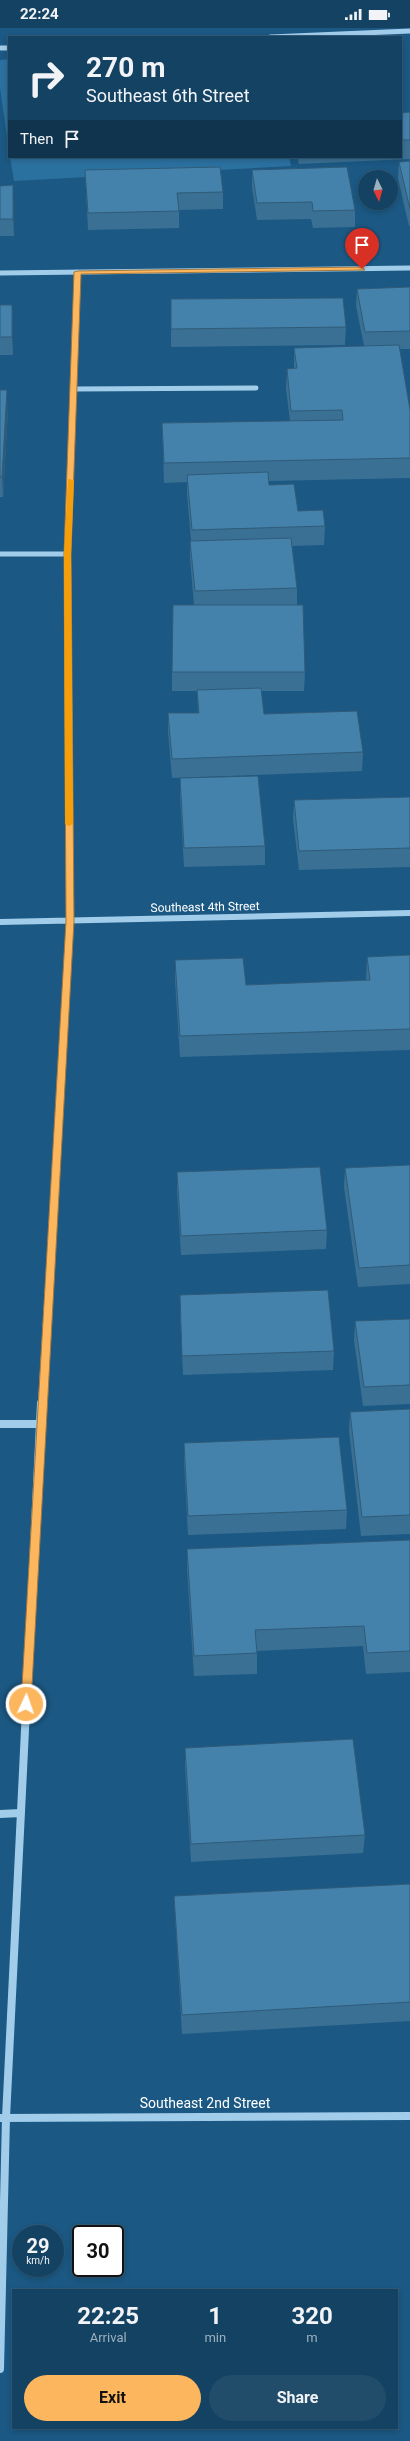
<!DOCTYPE html>
<style>
:root{--surface:#144262;--page:#214d6b;--text:#f1f3f6;--muted:#9db0be;--line:#335b77;--accent:#fcb75e}
body{margin:0;font-family:Roboto,sans-serif;background:var(--page);color:var(--text);height:100vh;display:flex;flex-direction:column;font-size:15px;white-space:nowrap}
*{box-sizing:border-box;margin:0}
p{font-size:13px;color:var(--muted)}
.icon{flex:none;width:22px;height:22px;fill:none;stroke:currentColor;stroke-width:2;stroke-linecap:round;stroke-linejoin:round}
.map{position:relative;flex:1;overflow:hidden}
.drawer{position:absolute;left:12px;top:2261px;width:386px;height:140px;display:flex;flex-direction:column;background:var(--surface);border-radius:0px;box-shadow:0 2px 6px #0003,0 0 0 1px var(--line)}
.drawer>*{flex:none}
.banner{position:absolute;left:8px;top:8px;width:394px;height:122px;border-radius:0px;box-shadow:0 2px 6px #0003,0 0 0 1px var(--line);background:#144262;color:var(--text);overflow:hidden}
.needle{width:26px;rotate:175deg}
.fabs{position:absolute;left:358px;top:142px;display:grid;gap:8px}
.fabs a{display:grid;place-items:center;width:40px;height:40px;border-radius:50%;background:var(--surface);box-shadow:0 2px 6px #0003,0 0 0 1px var(--line);font-size:20px}
.speed{position:absolute;left:12px;top:2197px;display:flex;gap:8px;font-size:20px;font-weight:700;text-align:center}
.speed>*{display:grid;place-content:center;width:52px;height:52px;border-radius:50%;background:var(--surface);box-shadow:0 2px 6px #0003,0 0 0 1px var(--line);line-height:1}
.speed small{font-size:10px;font-weight:400}
.speed .limit{border:2px solid #111;border-radius:6px;background:#fff;color:#111}
.pin{position:absolute;display:grid;place-items:center;width:34px;height:34px;color:#fff;margin:-41px -17px;border-radius:50% 50% 50% 0;rotate:-45deg;box-shadow:0 0 4px #0007}
.pin .icon{rotate:45deg}
.me{position:absolute;width:44px;margin:-22px;rotate:3deg;stroke-linejoin:round;filter:drop-shadow(0 0 3px #0008)}
.turn{display:flex;align-items:center;gap:14px;height:84px;padding:0 12px;font-size:18px}
.turn .icon{width:52px;height:52px;stroke-width:2.5}
.turn b{display:block;font-size:28px;line-height:34px}
.then{display:flex;align-items:center;height:38px;padding:0 12px;background:#0003;gap:8px;font-size:15px}
.eta{display:flex;justify-content:space-evenly;align-items:center;height:68px;text-align:center}
.eta b{font-size:24px;font-weight:700;line-height:28px}
.primary-button{display:flex;gap:8px;margin-top:auto;padding:8px 12px}
.primary-button a{flex:1;height:46px;border-radius:24px;background:var(--accent);color:#111;font-size:16px;font-weight:700;line-height:46px;text-align:center}
.primary-button a+a{background:var(--page);color:var(--text)}
.status{display:flex;justify-content:space-between;align-items:center;height:28px;padding:0 20px;background:var(--surface);direction:ltr}
.status svg{height:11px;fill:currentColor}
.map>svg:first-child{display:block}
</style>
<div class="status"><b>22:24</b><svg viewBox="0 0 49 12"><path d="M0 12V9h3v3zM5 12V6h3v6zM10 12V3h3v9zM15 12V0h3v12zM26 1h20v11H26zM47 4h2v5h-2z"/></svg></div>
<div class="map">
<svg width="410" height="2413" viewBox="0 0 410 2413">
<rect width="100%" height="100%" fill="#1b5883"/>
<path fill="#2b71a0" d="M9 31V122L0 60V32Z
M10 129H289L291 138 14 153Z"/>
<g fill="none" stroke-linecap="round" stroke-linejoin="round">
<path stroke="#a1cdeb" stroke-width="5" d="M270 9 410 3
M0 20H9
M0 245 410 240
M74 361 256 360
M0 526H68
M68 592V526L77 244"/>
<path stroke="#a1cdeb" stroke-width="6" d="M0 894 410 885
M41 1376 70 893 68 591"/>
<path stroke="#a1cdeb" stroke-width="8" d="M0 1396H40
M0 1786 21 1785
M0 2090 410 2088
M0 2341 6 2090 41 1375"/>
</g>
<path fill="#3a7094" d="M410 84V131L299 136 297 129H401V85Z
M410 133V198H409L398 151 399 134Z
M85 142 223 164V181L179 182V200L88 202Z
M252 142 355 182V199L313 200 311 191 257 192 252 159Z
M0 158 14 175V208H0Z
M410 259V321H400L410 382V450L269 453V457L298 483 325 498 324 517 292 518 297 560V577L305 644 304 663H261L264 686 363 724 362 743 172 750 168 704V685H198L197 663H172V644L194 577 190 531V513H191L187 465V454L164 455 162 395 290 393 286 360 287 341 294 340V320L364 318 356 278 357 261Z
M171 271 346 299 345 317 171 319Z
M0 277H12L13 295V327H0Z
M0 362 8 382 3 469H0Z
M180 750 265 818V837L184 839 180 769Z
M410 769V839L299 842 293 791 294 772Z
M410 927V1022L180 1029 175 953V932L246 957 366 952 367 929Z
M410 1137V1256L358 1259 344 1159 345 1140Z
M177 1144 327 1202 326 1221 181 1227 177 1163Z
M180 1267 334 1323 333 1342 183 1347 180 1286Z
M410 1291V1376L363 1378 354 1312 355 1293Z
M410 1381V1506L361 1508 349 1403 350 1384Z
M184 1415 347 1482 346 1501 188 1507 184 1434Z
M410 1512V1644L366 1646 363 1618 257 1623V1646L194 1648 187 1541V1521Z
M185 1720 365 1807 363 1825 191 1834 185 1739Z
M410 1856V1993L182 2006 175 1887 174 1868Z"/>
<path fill="#305b78" d="M13 157 14 175V208L13 191Z
M12 277 13 295V327L12 309Z
M7 362 8 382 3 469 2 449Z"/>
<path fill="#4482ac" stroke="#305b78" d="M410 84V112H401V85Z
M410 133V181L399 134Z
M220 139 223 164 177 165 179 183 88 185 85 142Z
M347 139 355 182 313 183 312 174 257 175 252 142Z
M13 157V191H0V158Z
M410 259V303L365 304 357 261Z
M343 270 346 299 171 301V271Z
M0 277H12V309H0Z
M399 317 410 382V430L164 435 162 395 343 392 342 382 291 383 287 341 297 340 294 320Z
M0 362H7L2 449H0Z
M268 444 269 457 294 456 298 483 323 482 325 498 192 502 187 447Z
M291 510 297 560 195 563 190 513Z
M173 577H303L305 644H172Z
M261 660 264 686 357 683 363 724 172 731 168 685H199L197 662Z
M258 748 265 818 184 820 180 750Z
M410 769V820L299 823 294 772Z
M410 927V1001L180 1008 175 932 243 930 246 957 370 952 367 929Z
M410 1137V1237L359 1240 345 1140Z
M320 1139 327 1202 181 1208 177 1144Z
M328 1262 334 1323 182 1328 180 1267Z
M410 1291V1357L364 1359 355 1293Z
M410 1381V1487L362 1489 350 1384Z
M339 1409 347 1482 188 1488 184 1415Z
M410 1512V1623L367 1625 364 1598 255 1602 257 1625 194 1628 187 1521Z
M353 1711 365 1807 191 1816 185 1720Z
M410 1856V1974L182 1987 174 1868Z"/>
<path fill="#fcb75e" stroke="#a4773d" d="M362 239 365 242 81 246 71 526 74 893 31 1676 26 1680 21 1676 66 893 64 526 74 244 78 243Z"/>
<path fill="#f59e0b" d="M68 451 74 452 71 526 73 796 69 798 65 796 64 526Z"/>
<g text-anchor="middle" stroke-width="3.5" stroke-linejoin="round" paint-order="stroke">
<g font-size="12" fill="#fff" stroke="#1b5883">
<text transform="translate(205 879) rotate(-1)" y="4">Southeast 4th Street</text>
</g>
<g font-size="14" fill="#fff" stroke="#1b5883">
<text x="205" y="2080">Southeast 2nd Street</text>
</g>
</g>
</svg>
<div class="fabs">
<a><svg class="needle" viewBox="-14 -14 28 28"><path d="M0-13l5 13h-10z" fill="#e53935"/><path d="M0 13l5-13h-10z" fill="#9db0be"/></svg></a>
</div>
<div class="speed"><div>29<small>km/h</small></div><div class="limit">30</div></div>
<div class="pin" style="left:362px;top:241px;background:#d93025"><svg class="icon" aria-label="arrive" viewBox="0 0 24 24"><path d="M6 21V4h12l-3 4 3 4H6"/></svg></div>
<svg class="me" style="left:26px;top:1676px" viewBox="-20 -20 40 40"><circle r="17" fill="#fcb75e" stroke="#fff" stroke-width="3"/><path d="M0-11L8 9 0 5-8 9z" fill="#fff"/></svg>
<div class="banner">
<div class="turn"><svg class="icon" aria-label="right" viewBox="0 0 24 24"><path d="M7 20v-9h11M14 6l5 5-5 5"/></svg><div><b>270 m</b>Southeast 6th Street</div></div>
<div class="then">Then<svg class="icon" aria-label="arrive" viewBox="0 0 24 24"><path d="M6 21V4h12l-3 4 3 4H6"/></svg></div>
</div>
<section class="drawer">
<div class="eta">
<div><b>22:25</b><p>Arrival</p></div>
<div><b>1</b><p>min</p></div>
<div><b>320</b><p>m</p></div>
</div>
<div class="primary-button"><a>Exit</a><a>Share</a></div>
</section>
</div>
